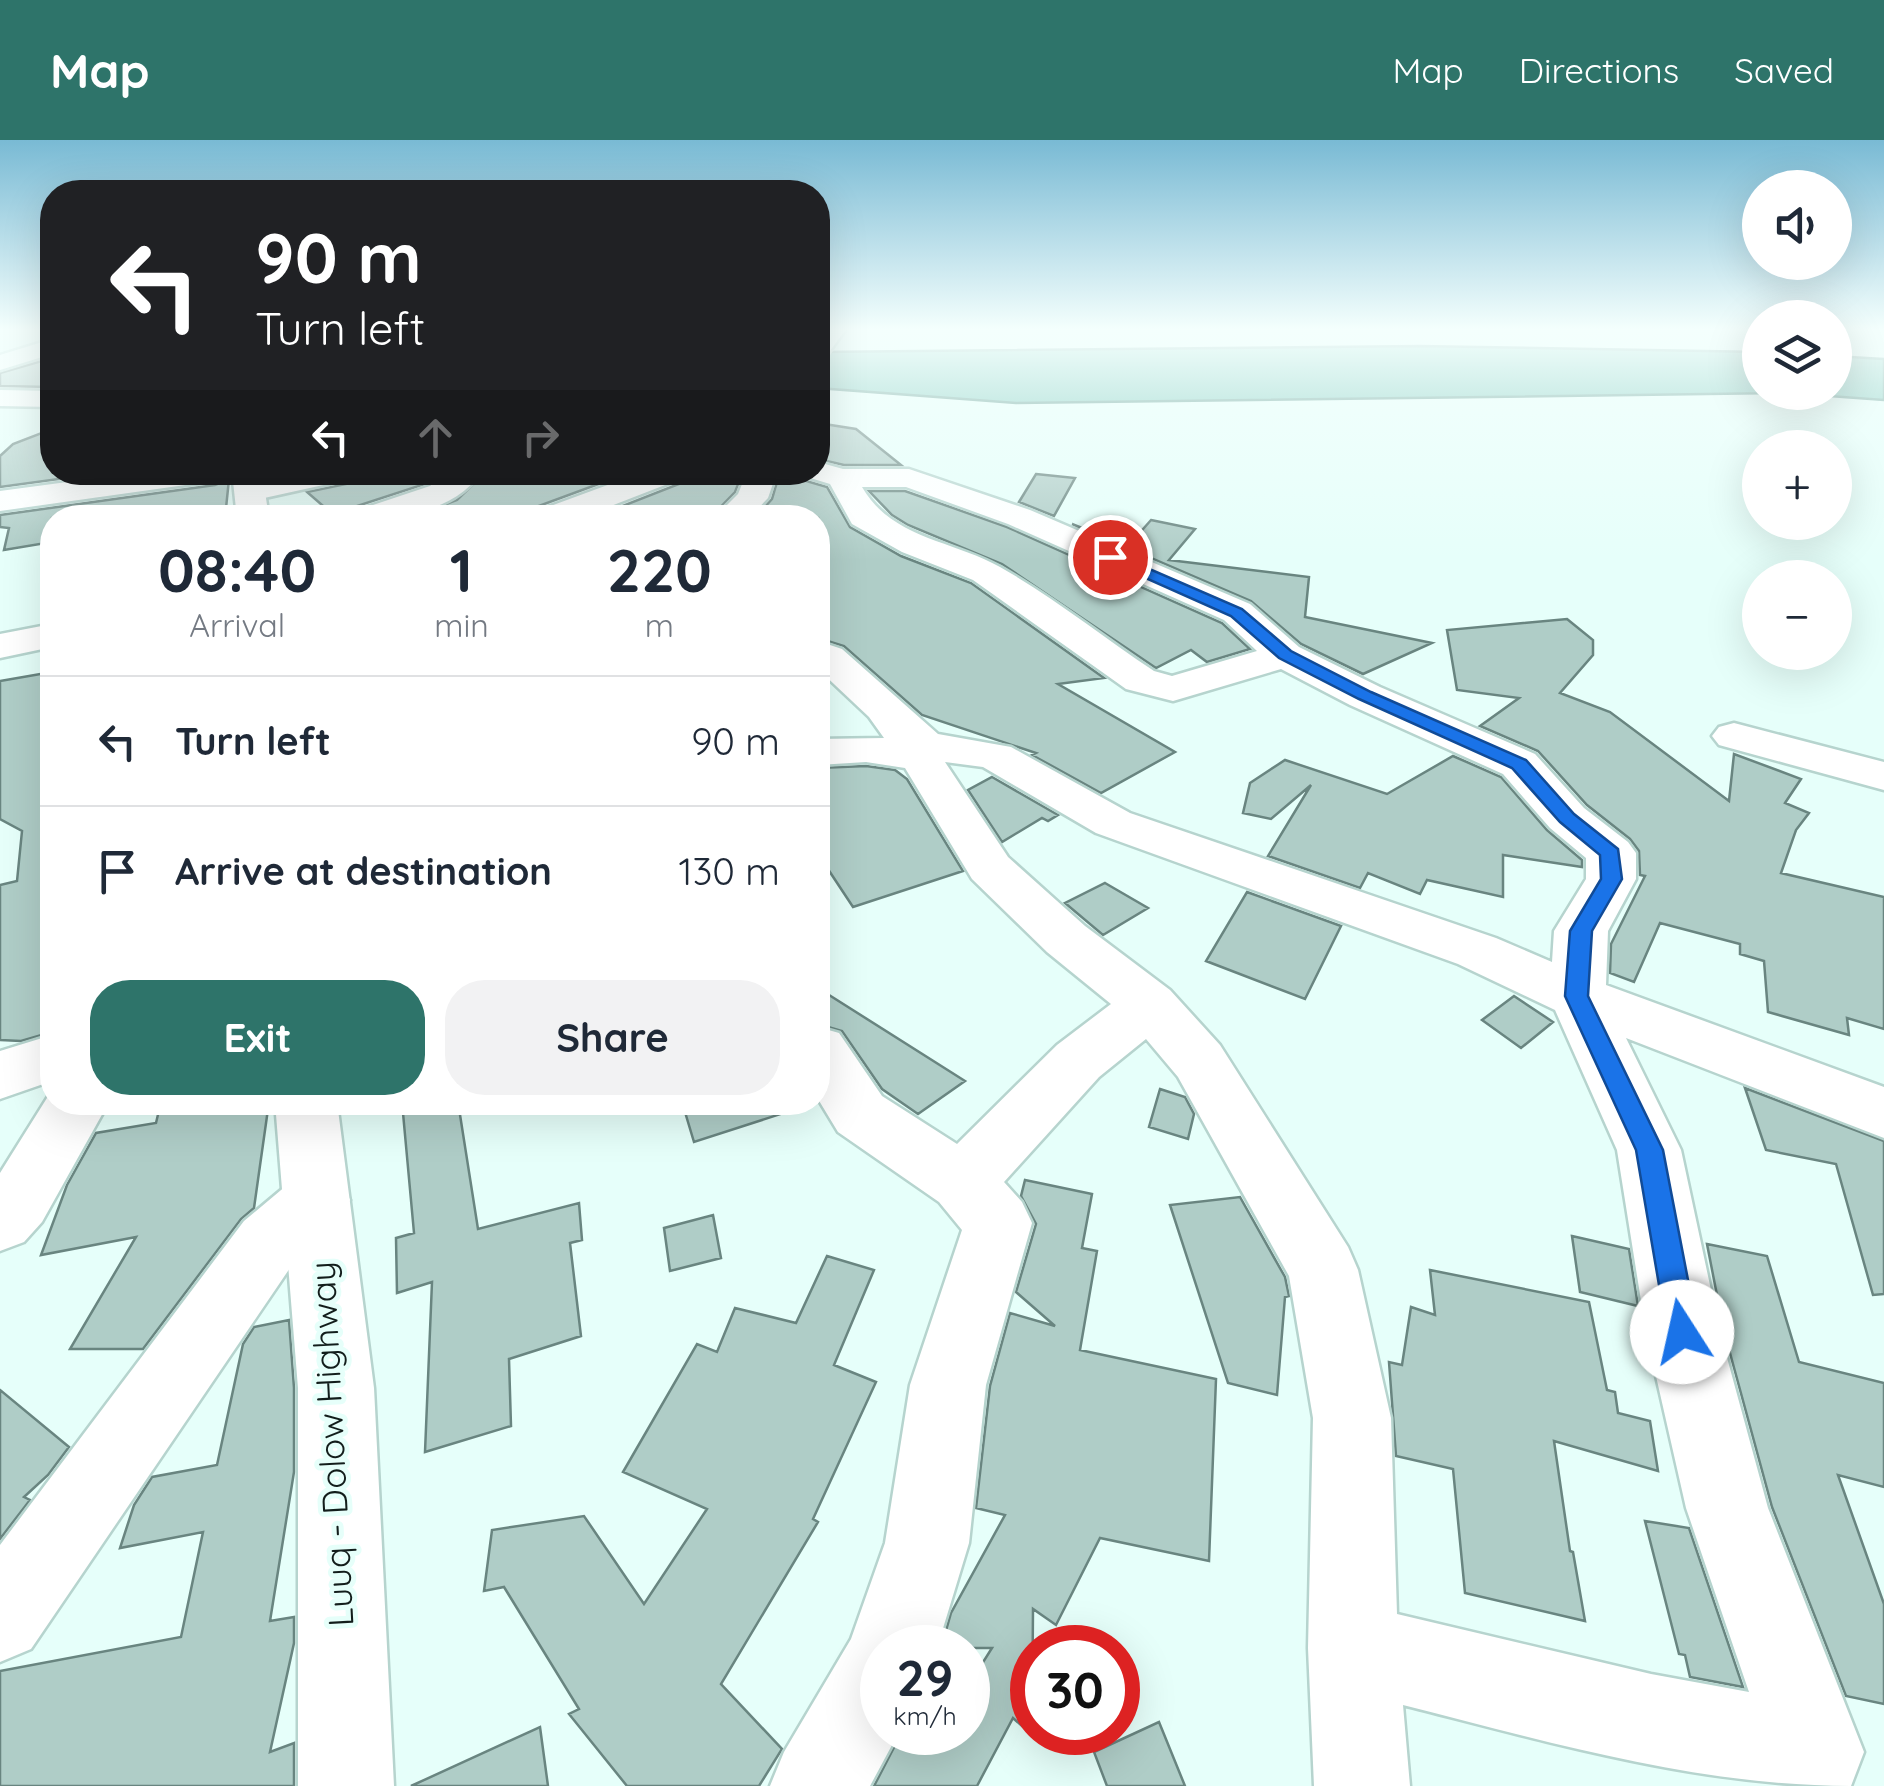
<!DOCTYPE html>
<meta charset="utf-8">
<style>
:root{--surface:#fff;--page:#f2f2f3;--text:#1f2937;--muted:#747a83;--line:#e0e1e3;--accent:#2e746a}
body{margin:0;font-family:Quicksand,sans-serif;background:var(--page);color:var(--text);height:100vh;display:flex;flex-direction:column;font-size:38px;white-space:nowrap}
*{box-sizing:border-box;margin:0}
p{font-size:32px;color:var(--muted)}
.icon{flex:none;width:55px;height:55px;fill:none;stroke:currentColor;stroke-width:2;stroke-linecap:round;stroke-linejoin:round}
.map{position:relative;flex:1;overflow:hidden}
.panel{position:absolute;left:40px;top:365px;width:790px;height:610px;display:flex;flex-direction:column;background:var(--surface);border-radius:40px;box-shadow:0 10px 40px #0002}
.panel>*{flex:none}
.hud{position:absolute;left:40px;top:40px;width:790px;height:305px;border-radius:40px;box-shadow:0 10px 40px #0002;background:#202124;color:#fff;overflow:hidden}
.buttons{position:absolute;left:1742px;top:30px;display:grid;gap:20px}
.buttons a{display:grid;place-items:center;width:110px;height:110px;border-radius:50%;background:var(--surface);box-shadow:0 10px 40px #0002;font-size:50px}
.speed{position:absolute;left:860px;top:1485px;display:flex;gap:20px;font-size:50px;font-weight:700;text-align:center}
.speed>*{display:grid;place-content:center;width:130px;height:130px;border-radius:50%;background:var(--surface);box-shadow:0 10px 40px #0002;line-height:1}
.speed small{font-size:25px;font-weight:400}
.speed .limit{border:15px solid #d22;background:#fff;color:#111}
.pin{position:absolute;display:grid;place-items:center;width:85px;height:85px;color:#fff;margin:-42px;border:5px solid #fff;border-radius:50%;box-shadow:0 2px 10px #0007}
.me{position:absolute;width:110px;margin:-55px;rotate:350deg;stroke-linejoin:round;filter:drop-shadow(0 0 8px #0008)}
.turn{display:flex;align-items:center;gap:35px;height:210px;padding:0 50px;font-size:45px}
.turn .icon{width:130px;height:130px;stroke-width:2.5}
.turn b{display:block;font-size:70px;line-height:85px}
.lanes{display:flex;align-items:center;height:95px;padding:0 50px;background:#0003;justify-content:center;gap:50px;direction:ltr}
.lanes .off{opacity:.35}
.eta{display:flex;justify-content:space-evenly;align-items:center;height:170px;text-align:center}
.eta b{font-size:60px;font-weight:700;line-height:70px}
.cta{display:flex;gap:20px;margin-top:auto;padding:20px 50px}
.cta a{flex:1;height:115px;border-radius:40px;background:var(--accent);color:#fff;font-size:40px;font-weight:700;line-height:115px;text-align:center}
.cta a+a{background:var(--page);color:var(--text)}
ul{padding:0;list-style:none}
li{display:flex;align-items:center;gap:30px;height:130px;padding:0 50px;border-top:2px solid var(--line)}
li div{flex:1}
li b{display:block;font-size:38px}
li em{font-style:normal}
header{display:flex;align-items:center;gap:60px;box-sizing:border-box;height:140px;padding:0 50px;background:var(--accent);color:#fff}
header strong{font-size:48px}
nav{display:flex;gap:55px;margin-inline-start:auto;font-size:35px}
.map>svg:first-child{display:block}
</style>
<header>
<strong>Map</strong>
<nav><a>Map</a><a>Directions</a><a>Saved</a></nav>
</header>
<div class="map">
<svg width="1884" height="1646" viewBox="0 0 1884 1646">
<rect width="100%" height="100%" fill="#e6fffa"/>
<path fill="#72c4b6" stroke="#559288" stroke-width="2.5" d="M1420 206 1760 212V252H1835V216L1884 219V260L1788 253 1016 263 818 248V212Z"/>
<path fill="#afcdc7" stroke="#698580" stroke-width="2.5" d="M52 218V247L0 246V233Z
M818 283 856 289 901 325H844L818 319Z
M52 289V332H110L0 347V316L13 304Z
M362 332H441L428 343 354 367 348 378H337L307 352 356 342Z
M486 332H631L536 367 530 378H409L457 360Z
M690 332H743L735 352 710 378H592L684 342Z
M780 332H800L806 341 827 347 850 387 901 416 971 443 1104 538 1058 544 1175 612 1101 653 1032 615 1036 613 922 575 844 506 818 498V378H755L772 359Z
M1036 334 1075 338 1054 376 1019 362Z
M229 339 225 378H52V402L4 410 9 388 0 387V375L215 345Z
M869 351H905L1007 387 1222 483 1250 509 1207 522 1191 510 1156 528 1002 424 908 385 892 375Z
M1151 380 1195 389 1169 420 1309 437 1305 477 1432 503 1363 534 1301 504 1251 461 1072 384 1107 398 1121 391 1136 397Z
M1567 479 1593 500V515L1560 553 1610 572 1729 661 1734 614 1801 639 1785 663 1809 673 1796 690 1781 733 1884 757V889L1847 878 1849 895 1768 872 1764 821 1740 814V804L1660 783 1634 842 1610 833 1611 804 1645 736 1640 735 1639 711 1630 699 1587 665 1538 611 1480 586 1519 558 1457 550 1447 490Z
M52 532V892L21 901 0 900V745L17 741 22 691 0 679V541Z
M1453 616 1501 637 1547 690 1582 720V727L1503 715V757L1427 740 1420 754 1368 733 1360 748 1268 716 1311 645 1271 679 1243 673 1250 643 1285 620 1387 654Z
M866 626 895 630 907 639 963 731 853 767 818 714V628Z
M992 637 1058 675 1048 681 1042 678 1002 702 968 650Z
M1105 743 1148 768 1103 795 1065 763Z
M1247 752 1341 786 1305 859 1206 821Z
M818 848 965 941 918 974 882 949 842 891 818 884Z
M1514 856 1553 882 1521 908 1482 880Z
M1745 948 1884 1001V1154L1873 1155 1836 1024 1766 1010Z
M1160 949 1185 957 1194 974 1188 999 1149 987Z
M161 962H269L254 1068 241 1079 143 1209H70L136 1097 41 1115 67 1045 96 993 156 983Z
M402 962H458L478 1089 579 1063 582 1100 570 1103 581 1196 509 1219 511 1286 425 1312 432 1142 397 1153 396 1098 414 1093Z
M682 962H792L793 970 694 1002Z
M1025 1040 1092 1054 1082 1108 1097 1111 1080 1210 1216 1239 1209 1421 1100 1398 1056 1485 1033 1469 1032 1595 1013 1578 977 1646H874L902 1592H968V1546L992 1508H941L951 1473 1005 1375 976 1368 990 1246 1010 1173 1055 1186 1016 1152 1036 1084 1021 1056Z
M1240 1057 1285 1137 1289 1156 1285 1157 1277 1255 1228 1243 1170 1065Z
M713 1075 721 1118 670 1131 664 1088Z
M1572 1096 1629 1109 1638 1166 1580 1152Z
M1707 1104 1767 1116 1799 1222 1884 1243V1347L1838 1335 1884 1464V1564L1846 1556 1772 1367 1724 1191Z
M827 1116 874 1130 834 1225 876 1242 813 1379 818 1382 721 1544 782 1609 759 1646H627L569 1574 579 1569 504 1447 484 1451 492 1390 584 1376 644 1464 707 1369 623 1332 697 1204 717 1212 735 1168 796 1183Z
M1430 1130 1589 1162 1607 1250 1615 1252 1618 1273 1650 1281 1658 1331 1554 1301 1570 1411 1573 1412 1585 1481 1465 1453 1453 1329 1396 1316 1389 1222 1402 1225 1411 1167 1435 1175Z
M289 1180 294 1248V1332L270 1481 294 1477V1503L270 1612 294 1603V1646H0V1531L181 1497 203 1392 120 1408 134 1365 152 1337 217 1325 243 1204 254 1187Z
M0 1250 69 1307 48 1335 24 1357 30 1360 0 1399Z
M1645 1381 1689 1388 1743 1547 1690 1537 1685 1515 1679 1514Z
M1159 1582 1185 1646H1107L1094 1612Z
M540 1587 548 1646H411Z"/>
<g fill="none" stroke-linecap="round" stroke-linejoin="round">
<g stroke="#b6d4ce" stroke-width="5">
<path id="minor" d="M52 199V214L0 230V215Z
M0 250 52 251V267L0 266Z
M818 322 843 329H909L1030 370 1250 464 1299 507 1380 547 1535 614 1584 668 1628 702 1636 713V739L1608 791 1606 845 1884 947V998L1626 898 1681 1010 1720 1192 1768 1368 1864 1612 1851 1646C1699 1646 1549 1602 1403 1565L1410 1646H1314L1308 1508 1313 1278 1289 1136 1178 937 1146 899 1099 937 1004 1042 1022 1062 1032 1083 986 1245 969 1403 937 1508H882V1592H899L870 1646H770L784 1612 851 1499 885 1403 910 1245 962 1090 939 1062 838 992 818 959V887L839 893 882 956 957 1004 1057 905 1111 864 1047 812 972 739 905 628 866 622 818 625V599L884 598 869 577 818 529V501L842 509 938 594 1011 607 1130 673 1496 798 1552 822 1554 791 1586 739V718L1550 688 1503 634 1350 565 1281 529 1173 561 1126 549 973 440 902 412 852 384 830 344 807 337 804 332H818ZM862 347H906L1008 384 1224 480 1257 511 1172 536 1154 531C1103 497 1053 457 1000 427 952 400 892 399 862 347ZM945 622 983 627 1096 693 1458 824 1555 870 1617 1010 1646 1192 1686 1368 1749 1552 1651 1534 1397 1474 1391 1278 1358 1130 1348 1107 1220 905 1170 850 1085 786 1008 717Z
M142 332H229L225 338 214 341 0 371V351Z
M299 332H359L355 338 251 361 240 359 235 352 240 345Z
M448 332H482C452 374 398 378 351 378L355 371 430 346Z
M643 332H687L683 338 580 378H533L537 371Z
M52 484V507L0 518V494Z
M1734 583 1884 622V650L1719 605 1712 596 1719 587Z
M52 895V941L0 959V911Z
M52 950V962H109L42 1082 24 1102 0 1111V1033Z
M317 1031 341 1040 350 1060 341 1080 292 1125 31 1509 0 1522V1405L244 1081 293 1040Z"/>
</g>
<g stroke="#b6d4ce" stroke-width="5">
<path id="major" d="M823 189H846L827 215 818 217V195Z
M232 332H262L269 378H237Z
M747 332H777L768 358 749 378H714L738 354Z
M275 962H337L374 1248 394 1646H298V1248Z"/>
</g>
<use href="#minor" fill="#fff" fill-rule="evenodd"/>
<use href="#major" fill="#fff" fill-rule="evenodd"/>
</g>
<linearGradient id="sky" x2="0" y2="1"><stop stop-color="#79bad4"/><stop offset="0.45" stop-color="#f4fffd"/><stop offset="1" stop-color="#f4fffd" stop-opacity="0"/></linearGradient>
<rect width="1884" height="420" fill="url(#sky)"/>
<path fill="#1a73e8" stroke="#114b97" stroke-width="2.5" d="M1105 414H1115L1242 469 1291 511 1371 552 1526 620 1574 674 1618 709 1622 739 1592 791 1588 856 1663 1010 1698 1192 1693 1202 1682 1206 1672 1202 1667 1192 1636 1010 1565 856 1570 791 1601 739 1600 715 1560 682 1512 628 1359 559 1279 518 1231 476 1105 420Z"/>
<g text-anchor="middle" stroke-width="10" stroke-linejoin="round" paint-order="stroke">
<g font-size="35" fill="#121d1b" stroke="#e6fffa">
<text transform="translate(332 1304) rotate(-93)" y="12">Luuq - Dolow Highway</text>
</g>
</g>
</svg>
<div class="buttons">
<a><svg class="icon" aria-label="sound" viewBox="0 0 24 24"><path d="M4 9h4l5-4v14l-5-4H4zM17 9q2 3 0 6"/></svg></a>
<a><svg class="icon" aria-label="layers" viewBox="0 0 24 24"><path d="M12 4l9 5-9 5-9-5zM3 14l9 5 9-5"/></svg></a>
<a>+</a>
<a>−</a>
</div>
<div class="speed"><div>29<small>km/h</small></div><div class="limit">30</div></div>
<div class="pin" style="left:1110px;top:417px;background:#d93025"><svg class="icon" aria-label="arrive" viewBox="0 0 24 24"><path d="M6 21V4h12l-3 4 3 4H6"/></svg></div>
<svg class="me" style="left:1682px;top:1192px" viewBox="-20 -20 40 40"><circle r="19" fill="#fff"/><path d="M0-13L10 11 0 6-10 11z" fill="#1a73e8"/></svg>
<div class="hud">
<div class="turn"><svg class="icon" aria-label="left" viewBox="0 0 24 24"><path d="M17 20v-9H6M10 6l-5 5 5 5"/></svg><div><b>90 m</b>Turn left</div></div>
<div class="lanes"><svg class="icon" aria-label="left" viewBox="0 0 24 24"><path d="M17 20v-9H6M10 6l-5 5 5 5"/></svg><svg class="icon off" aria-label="ahead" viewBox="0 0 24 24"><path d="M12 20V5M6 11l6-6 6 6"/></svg><svg class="icon off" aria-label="right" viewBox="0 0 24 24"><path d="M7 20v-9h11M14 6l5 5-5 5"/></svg></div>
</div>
<section class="panel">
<div class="eta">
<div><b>08:40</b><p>Arrival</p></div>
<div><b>1</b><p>min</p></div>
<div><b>220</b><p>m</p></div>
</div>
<ul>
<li><svg class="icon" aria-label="left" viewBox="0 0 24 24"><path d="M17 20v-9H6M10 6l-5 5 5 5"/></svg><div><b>Turn left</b></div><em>90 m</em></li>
<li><svg class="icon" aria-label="arrive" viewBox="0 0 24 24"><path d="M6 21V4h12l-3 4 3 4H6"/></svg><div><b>Arrive at destination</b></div><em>130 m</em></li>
</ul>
<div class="cta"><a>Exit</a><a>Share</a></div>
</section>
</div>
